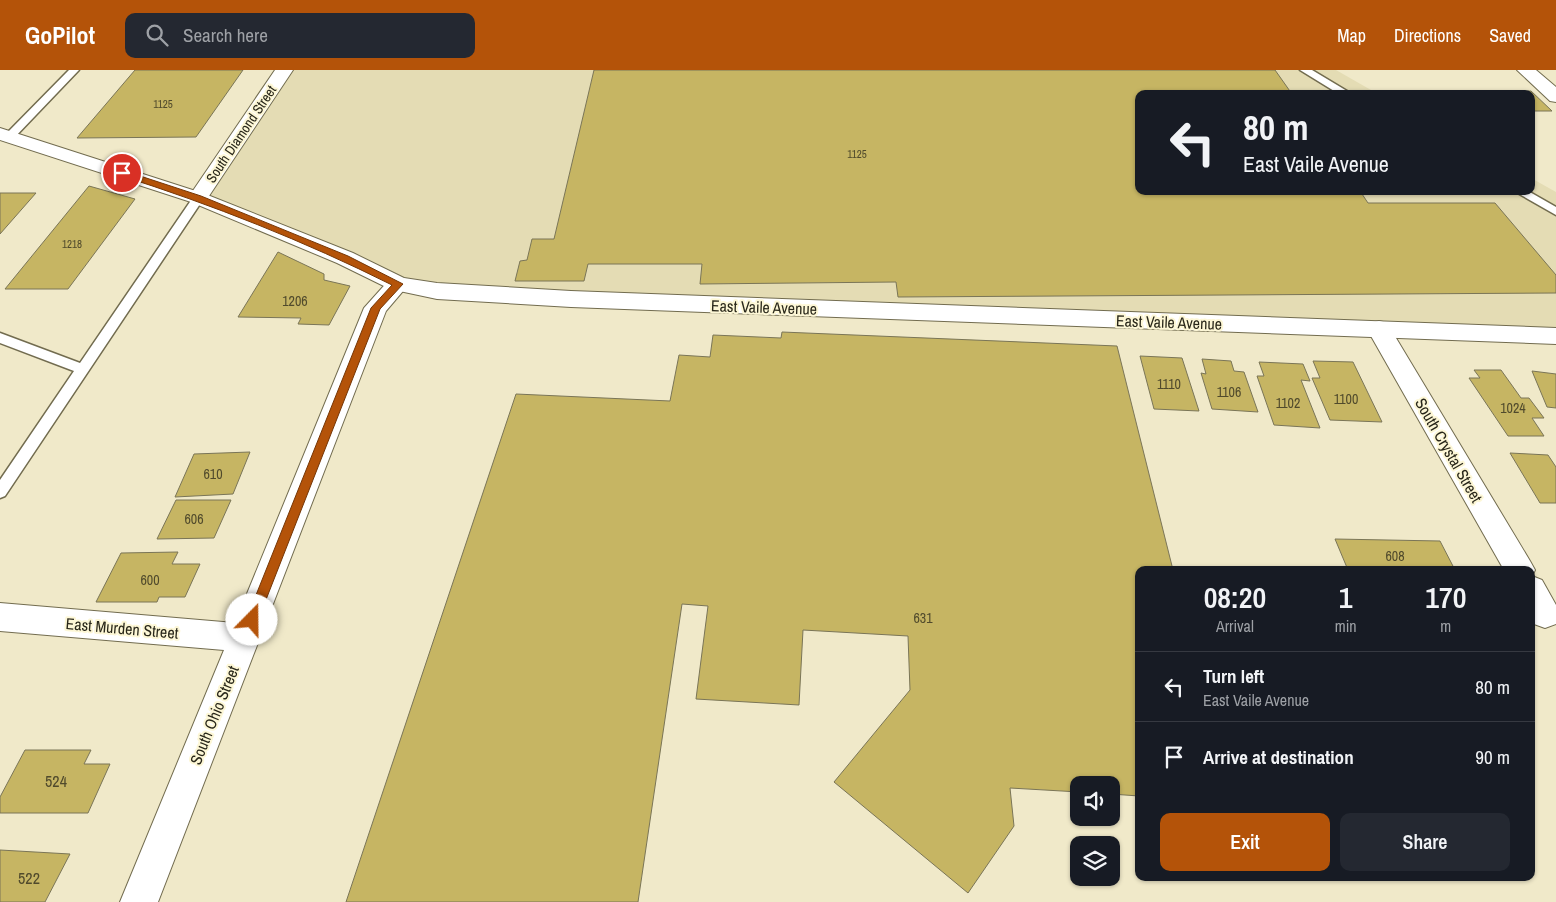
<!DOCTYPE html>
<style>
:root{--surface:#171b24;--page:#242831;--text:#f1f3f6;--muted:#9ea1a6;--line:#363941;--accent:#b45309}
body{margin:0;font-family:"Archivo Narrow",sans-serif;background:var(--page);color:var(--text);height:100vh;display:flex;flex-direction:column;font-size:19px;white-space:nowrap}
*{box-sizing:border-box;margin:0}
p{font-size:16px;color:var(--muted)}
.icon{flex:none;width:28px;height:28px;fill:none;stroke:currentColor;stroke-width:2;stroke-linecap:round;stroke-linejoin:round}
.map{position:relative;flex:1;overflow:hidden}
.side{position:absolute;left:1135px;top:496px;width:400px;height:315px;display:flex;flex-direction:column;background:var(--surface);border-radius:10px;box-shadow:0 1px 4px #0004}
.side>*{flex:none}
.top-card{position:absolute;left:1135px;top:20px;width:400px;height:105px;border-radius:10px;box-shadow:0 1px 4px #0004;background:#171b24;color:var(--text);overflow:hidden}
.controls{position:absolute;left:1070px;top:706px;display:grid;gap:10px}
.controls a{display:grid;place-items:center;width:50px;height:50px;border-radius:10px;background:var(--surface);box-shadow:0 1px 4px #0004;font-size:25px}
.pin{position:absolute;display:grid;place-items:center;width:42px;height:42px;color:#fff;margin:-21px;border:2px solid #fff;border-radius:50%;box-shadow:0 1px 5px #0007}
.me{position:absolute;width:55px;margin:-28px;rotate:22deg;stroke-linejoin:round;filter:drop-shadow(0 0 4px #0008)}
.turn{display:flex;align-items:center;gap:18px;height:105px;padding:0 25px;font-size:22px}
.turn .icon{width:65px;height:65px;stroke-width:2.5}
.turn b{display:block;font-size:35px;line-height:42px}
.eta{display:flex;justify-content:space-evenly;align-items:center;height:85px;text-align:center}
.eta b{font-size:30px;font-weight:600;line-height:35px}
.primary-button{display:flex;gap:10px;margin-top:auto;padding:10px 25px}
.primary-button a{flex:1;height:58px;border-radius:10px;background:var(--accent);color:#fff;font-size:20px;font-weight:600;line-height:58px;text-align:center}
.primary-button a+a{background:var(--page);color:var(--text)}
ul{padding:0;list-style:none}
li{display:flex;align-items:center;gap:15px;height:70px;padding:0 25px;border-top:1px solid var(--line)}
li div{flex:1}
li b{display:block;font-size:19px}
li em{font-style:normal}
header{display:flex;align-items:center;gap:30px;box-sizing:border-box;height:70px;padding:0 25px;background:var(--accent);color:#fff}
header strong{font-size:24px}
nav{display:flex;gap:28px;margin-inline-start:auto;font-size:18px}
.search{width:350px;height:45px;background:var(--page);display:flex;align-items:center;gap:12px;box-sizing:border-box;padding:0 18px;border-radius:10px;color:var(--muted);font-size:19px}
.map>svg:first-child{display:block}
</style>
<header>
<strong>GoPilot</strong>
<div class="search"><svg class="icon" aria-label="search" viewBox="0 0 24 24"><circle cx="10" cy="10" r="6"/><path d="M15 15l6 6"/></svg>Search here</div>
<nav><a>Map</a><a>Directions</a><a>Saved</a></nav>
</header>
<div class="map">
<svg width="1556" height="832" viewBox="0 0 1556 832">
<rect width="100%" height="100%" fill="#f0e9c9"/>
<path fill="#e4dcb4" d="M282 0H1336L1378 24H1139V121H1531V108L1556 122V266L398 214 198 128Z"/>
<path fill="#c6b563" stroke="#7a7557" d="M135 0H243L196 67 77 68Z
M594 0H1275L1292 24H1139V121H1360L1368 133H1495L1556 205V223L898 227 896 212 700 214 702 194H588L584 211H515L520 191 527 190 532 169H554Z
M1531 21 1552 41H1531V24H1491L1489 22Z
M89 116 135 129 68 219H5Z
M0 123H36L0 164Z
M278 182 324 204V210L350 216 329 255 298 254 301 248 238 247Z
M782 262 1117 276 1173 500H1139V726L1111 724V715H1079V722L1010 718 1014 756 968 823 834 712 910 620 908 566 803 560 799 635 696 629 708 536 682 534 638 832H346L516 324 670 331 679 285 710 287 713 265 781 268Z
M1140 286 1182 288 1199 341 1154 339Z
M1202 289 1231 291 1234 301 1244 302 1258 342 1212 339 1201 303 1206 304Z
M1313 291 1353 292 1382 352 1330 350 1312 308H1320Z
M1259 292 1303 294 1310 311 1301 310 1320 358 1274 355 1257 306H1264Z
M1474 300H1501L1521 328H1529L1544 348H1532L1544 366H1508L1469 308H1480Z
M1532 301 1556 304V338L1547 337Z
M250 382 233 424 175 427 194 384Z
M1510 383 1548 385 1556 397V433H1540Z
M176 430H231L214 468 157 469Z
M1335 469 1440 471 1455 500H1348Z
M178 482 172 494H200L185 527H159L157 532H96L121 483Z
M25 680H91L84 694H110L88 743H0V727Z
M0 780 70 784 45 832H0Z"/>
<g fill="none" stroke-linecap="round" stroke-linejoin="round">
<g stroke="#726c4f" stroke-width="3">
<path id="lane" d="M69 0H79L13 69H5L4 67 5 65Z
M1300 0H1312L1352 24H1339Z
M1514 121H1528L1556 137V145Z
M198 125 204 128 5 426 0 428V410L74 301 0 273V263L80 293 194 126Z"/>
</g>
<g stroke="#726c4f" stroke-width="2">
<path id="street" d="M275 0H293L205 132 198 134 191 132 188 128Z
M1517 0H1536L1556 17V32L1550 31Z
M398 207 406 209 409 214 386 241 158 832H120L224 580 0 561V533L235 553 364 238 390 209Z
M1379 251 1387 253 1530 491 1535 500 1532 506 1542 510 1556 535V554L1545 558 1534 554 1531 548V500H1504L1367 259 1371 253Z"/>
</g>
<g stroke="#726c4f" stroke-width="2">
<path id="secondary" d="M0 58 205 124 353 183 404 208 437 213 571 221 1556 258V274L571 237 437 229 390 219 337 193 191 132 0 70Z"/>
</g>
<use href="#lane" fill="#fff" fill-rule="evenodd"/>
<use href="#street" fill="#fff" fill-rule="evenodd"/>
<use href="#secondary" fill="#fff" fill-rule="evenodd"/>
</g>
<path fill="#b45309" stroke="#753606" d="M119 101H125L201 126 348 186 403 214 380 239 258 550 257 554 252 556 248 554 246 550 371 238 392 215C304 171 213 135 119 105Z"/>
<g text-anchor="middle" stroke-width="4" stroke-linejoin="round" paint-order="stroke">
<g font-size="11" fill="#504a2c">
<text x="163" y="38">1125</text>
<text x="857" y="88">1125</text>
<text x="72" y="178">1218</text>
</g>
<g font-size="14" fill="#29271a" stroke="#fdf7d6">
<text transform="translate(241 64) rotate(-56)" y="5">South Diamond Street</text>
</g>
<g font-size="14" fill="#504a2c">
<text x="295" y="236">1206</text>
<text x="1169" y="319">1110</text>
<text x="1229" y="327">1106</text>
<text x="1346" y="334">1100</text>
<text x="1288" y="338">1102</text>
<text x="1513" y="343">1024</text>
<text x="213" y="409">610</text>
<text x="194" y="454">606</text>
<text x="1395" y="491">608</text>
<text x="150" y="515">600</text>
<text x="923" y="553">631</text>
</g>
<g font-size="16" fill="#29271a" stroke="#fdf7d6">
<text transform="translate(764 237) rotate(2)" y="6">East Vaile Avenue</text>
<text transform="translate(1169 252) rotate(2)" y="6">East Vaile Avenue</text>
<text transform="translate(1449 380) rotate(60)" y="6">South Crystal Street</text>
<text transform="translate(122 558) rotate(5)" y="6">East Murden Street</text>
<text transform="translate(214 645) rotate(-68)" y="6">South Ohio Street</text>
</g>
<g font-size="16" fill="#504a2c">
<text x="56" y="717">524</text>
<text x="29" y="814">522</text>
</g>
</g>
</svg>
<div class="controls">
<a><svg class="icon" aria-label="sound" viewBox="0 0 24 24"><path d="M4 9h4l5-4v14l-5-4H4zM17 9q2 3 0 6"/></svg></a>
<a><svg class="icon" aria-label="layers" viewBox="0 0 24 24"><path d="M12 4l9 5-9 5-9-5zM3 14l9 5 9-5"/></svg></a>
</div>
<div class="pin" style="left:122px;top:103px;background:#d93025"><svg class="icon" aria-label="arrive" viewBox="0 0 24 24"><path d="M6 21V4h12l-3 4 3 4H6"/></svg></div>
<svg class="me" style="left:252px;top:550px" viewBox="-20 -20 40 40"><circle r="19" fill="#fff"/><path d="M0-13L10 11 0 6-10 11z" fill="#b45309"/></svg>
<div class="top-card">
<div class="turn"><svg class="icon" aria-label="left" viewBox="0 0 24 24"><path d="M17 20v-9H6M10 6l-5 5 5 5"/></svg><div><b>80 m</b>East Vaile Avenue</div></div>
</div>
<section class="side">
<div class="eta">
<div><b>08:20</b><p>Arrival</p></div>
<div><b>1</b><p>min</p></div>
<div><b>170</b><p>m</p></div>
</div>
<ul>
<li><svg class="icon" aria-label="left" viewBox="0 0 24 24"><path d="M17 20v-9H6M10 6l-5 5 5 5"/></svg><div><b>Turn left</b><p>East Vaile Avenue</p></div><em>80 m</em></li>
<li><svg class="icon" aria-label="arrive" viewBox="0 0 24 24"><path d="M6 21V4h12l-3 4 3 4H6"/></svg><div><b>Arrive at destination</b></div><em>90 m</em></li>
</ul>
<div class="primary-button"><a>Exit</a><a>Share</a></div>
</section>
</div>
